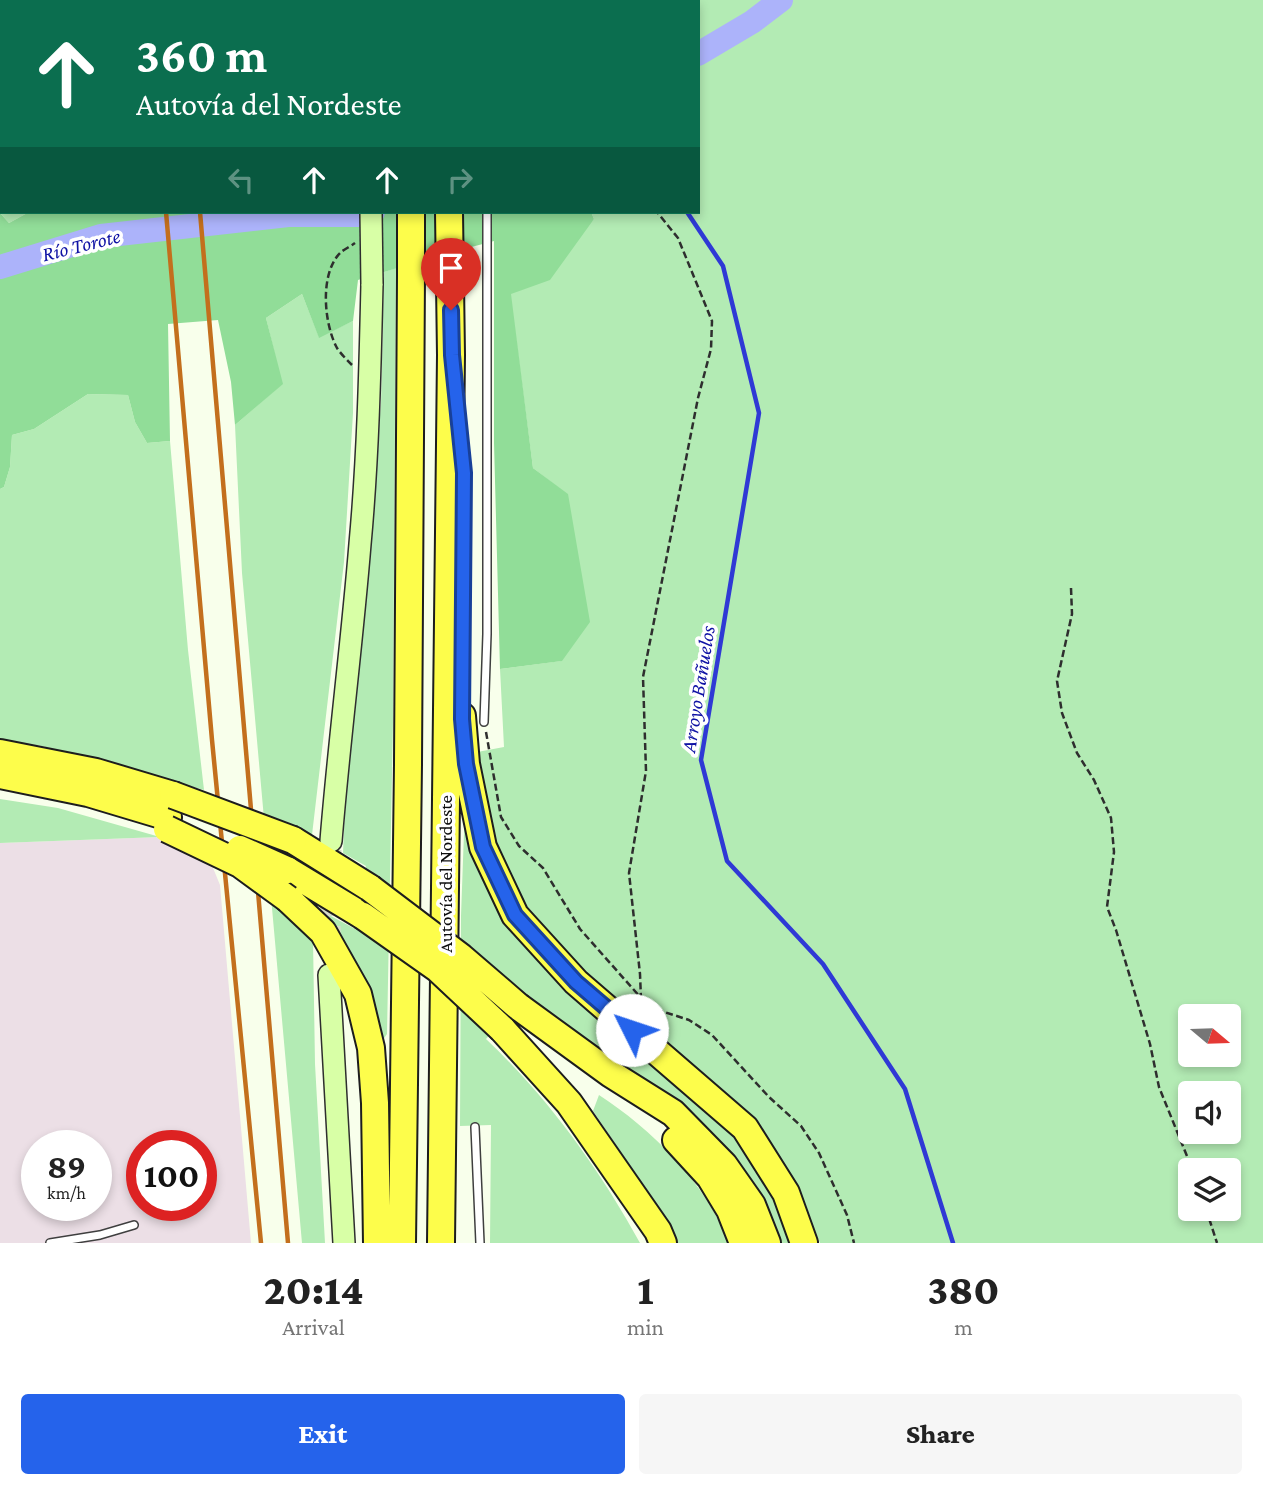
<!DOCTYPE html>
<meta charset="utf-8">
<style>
:root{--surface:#fff;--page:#f6f6f6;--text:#222;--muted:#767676;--accent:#2563eb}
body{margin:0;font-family:"Crimson Pro",serif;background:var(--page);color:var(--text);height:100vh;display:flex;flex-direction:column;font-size:26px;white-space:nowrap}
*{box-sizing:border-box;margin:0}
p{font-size:23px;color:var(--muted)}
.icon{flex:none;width:38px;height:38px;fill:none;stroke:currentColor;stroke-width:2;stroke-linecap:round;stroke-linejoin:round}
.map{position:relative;height:1243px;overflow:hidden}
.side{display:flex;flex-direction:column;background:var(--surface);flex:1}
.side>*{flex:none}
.hud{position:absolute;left:0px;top:0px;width:700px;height:214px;box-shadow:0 4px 10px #0003;background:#0b6e4f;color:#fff;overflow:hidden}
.needle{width:46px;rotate:109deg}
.fabs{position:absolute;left:1178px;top:1004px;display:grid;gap:14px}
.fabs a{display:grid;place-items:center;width:63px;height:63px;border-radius:7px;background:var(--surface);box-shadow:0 4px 10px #0003;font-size:35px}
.speed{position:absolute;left:21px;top:1130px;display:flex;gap:14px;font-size:35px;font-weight:700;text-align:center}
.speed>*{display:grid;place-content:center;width:91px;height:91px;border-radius:50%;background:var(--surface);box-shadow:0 4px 10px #0003;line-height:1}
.speed small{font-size:18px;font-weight:400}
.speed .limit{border:10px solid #d22;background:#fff;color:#111}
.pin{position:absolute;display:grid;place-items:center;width:60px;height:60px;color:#fff;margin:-72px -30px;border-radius:50% 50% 50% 0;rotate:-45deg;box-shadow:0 0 7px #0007}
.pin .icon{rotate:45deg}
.me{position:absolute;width:77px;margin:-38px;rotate:311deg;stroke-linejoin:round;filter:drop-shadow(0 0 5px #0008)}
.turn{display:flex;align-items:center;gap:24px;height:147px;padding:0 21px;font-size:32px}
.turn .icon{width:91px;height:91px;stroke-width:2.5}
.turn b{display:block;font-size:49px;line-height:60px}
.lanes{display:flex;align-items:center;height:66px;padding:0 21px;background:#0003;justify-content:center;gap:35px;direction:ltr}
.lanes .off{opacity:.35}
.eta{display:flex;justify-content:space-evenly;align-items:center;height:119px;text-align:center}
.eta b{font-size:42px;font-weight:800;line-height:49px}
.action{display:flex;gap:14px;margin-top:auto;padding:14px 21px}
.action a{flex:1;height:80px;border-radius:7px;background:var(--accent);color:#fff;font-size:28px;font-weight:800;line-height:80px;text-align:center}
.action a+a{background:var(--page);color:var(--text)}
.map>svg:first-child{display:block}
</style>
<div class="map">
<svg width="1263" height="1243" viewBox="0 0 1263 1243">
<rect width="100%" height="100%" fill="#f8ffeb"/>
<path fill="#ecdfe6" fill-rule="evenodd" d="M160 837 211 863 220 885 251 1243H0V843ZM37 1146H96V1206H37ZM142 1146H201V1206H142Z"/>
<path fill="#b3ebb4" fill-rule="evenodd" d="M0 0 139 2H2V212H29L9 223 0 213Z
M495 0H1263V1243H820L794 1182 757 1122 703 1073 618 1011 538 932 498 857 472 753 504 747 500 669 561 661 568 495 533 468 510 293 594 219 591 212H698V2ZM1190 1017H1228V1055H1190ZM1190 1094H1228V1132H1190ZM1190 1171H1228V1209H1190Z
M396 268 393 722 387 1034 380 1044 316 908 357 930 366 866 343 853 345 805 381 403 384 272Z
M302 294 319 337 353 321V413L344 562 312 835 280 824 283 912 313 939 315 1064 325 1243H302L242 573 235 425 282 384 266 318Z
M88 394 128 395 135 422 147 443 170 441 188 650 204 790 42 746 0 740V489L4 487 10 467 12 435 34 429Z
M0 799 58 808 160 837 0 843Z
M465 804 500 901 691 1088 762 1164 798 1243H777L745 1177 710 1130 639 1077 575 1037 526 995 486 1039C549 1099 598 1167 640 1243H490L491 1125 460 1126 461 916Z
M599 1095C650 1128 708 1184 728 1243H675L635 1173 593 1111Z"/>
<path fill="#91dd98" d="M29 212H591L594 219 550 280 511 294 533 468 568 494 590 622 562 661 500 669 494 443V241L430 258 358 280 353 321 319 338 302 294 266 318 283 384 235 425 231 382 218 320 168 324 170 441 147 443 135 422 128 395 88 394 34 429 12 435 10 467 4 487 0 489V213L9 223Z"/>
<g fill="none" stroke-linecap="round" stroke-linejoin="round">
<path stroke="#2f39d5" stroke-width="4.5" d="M687 212 723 266 759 413 701 760 727 861 823 964 905 1089 953 1243"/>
<path stroke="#acb3fa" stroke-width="24" d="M698 54 752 22 781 0
M0 267 101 236 288 215H365L373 212"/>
<path stroke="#d5dbca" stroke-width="21" stroke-dasharray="21 10" stroke-linecap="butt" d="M330 947 331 850"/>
<g stroke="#3f3f3f" stroke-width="10">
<path id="lane" d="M483 0V2
M484 722 487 634V212
M475 1127 480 1243
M50 1243 100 1235 134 1225"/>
</g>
<g stroke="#2e2e2e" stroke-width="24">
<path id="secondary" d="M370 0V2
M331 841C339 742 352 643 360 544 368 458 370 370 372 284
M329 975 344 1243"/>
</g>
<g stroke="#1d1d1d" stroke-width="30">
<path id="highway" d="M407 0V2
M446 0V2
M462 716 466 764 483 847 515 915 576 982 745 1128 786 1193 804 1243
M0 753 96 772 173 795
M0 775 88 793 168 817
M293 840 370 888
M287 870 363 916
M288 899 323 932 358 994 371 1048 375 1103 377 1243
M519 1007 611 1074 673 1113 724 1165 752 1205 767 1243
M502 1029 569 1103 658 1231 663 1243
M676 1140 710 1177 730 1210 743 1243
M402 1243 408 764 411 275
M441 1243 451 355 449 212"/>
</g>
<path stroke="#2e2e2e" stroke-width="2.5" stroke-dasharray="7 3.5" stroke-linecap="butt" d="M659 2 662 0
M0 127 2 128
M0 181H2
M352 365C347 360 341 354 337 348 324 324 319 273 341 252 345 249 351 246 355 243
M1071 588 1072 614 1057 681 1062 713 1077 753 1094 780 1111 818 1114 852 1107 907 1116 930 1150 1044 1159 1087 1193 1171
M486 732 501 817 519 846 543 868 580 929 649 1007 689 1020 712 1035 769 1097 801 1126 819 1153 847 1215 854 1243
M638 1010 641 999 640 974 629 873 646 771 643 677 698 398 711 349 712 321 678 238 657 212
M1206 1209 1217 1243"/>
<use href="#lane" stroke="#fff" stroke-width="7"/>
<use href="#secondary" stroke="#d8ffa6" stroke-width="21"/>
<use href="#highway" stroke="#fdfd4b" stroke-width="26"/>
<path stroke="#c36f1d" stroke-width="4.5" d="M160 0V2
M175 0 176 2
M166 212 212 740 261 1243
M200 212 288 1243"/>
<g stroke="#2e2e2e" stroke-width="24" stroke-linecap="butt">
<path id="secondary-bridge" d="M371 212 372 284"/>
</g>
<g stroke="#1d1d1d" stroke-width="30" stroke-linecap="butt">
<path id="highway-bridge" d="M411 212V275
M173 795 293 840
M167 829 240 864 288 899
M240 849 287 870
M370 888 461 957 519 1007
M363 916 438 969 502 1029"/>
</g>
<use href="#secondary-bridge" stroke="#d8ffa6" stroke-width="21"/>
<use href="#highway-bridge" stroke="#fdfd4b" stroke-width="26"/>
</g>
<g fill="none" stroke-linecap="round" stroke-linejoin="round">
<g stroke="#184099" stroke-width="18">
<path id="route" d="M451 310 452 355 464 473 462 719 466 764 483 847 515 915 576 982 632 1030"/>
</g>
<use href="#route" stroke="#2563eb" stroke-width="12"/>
</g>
<g text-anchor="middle" stroke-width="7" stroke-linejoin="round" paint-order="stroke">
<g font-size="19" fill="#0c0c0c" stroke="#fff">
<text transform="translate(445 874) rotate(-90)" y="7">Autovía del Nordeste</text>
</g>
<g font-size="21" font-style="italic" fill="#0f12a4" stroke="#fff">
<text transform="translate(81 245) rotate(-14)" y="7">Río Torote</text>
<text transform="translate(698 689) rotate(-81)" y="7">Arroyo Bañuelos</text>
</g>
</g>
</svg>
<div class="fabs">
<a><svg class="needle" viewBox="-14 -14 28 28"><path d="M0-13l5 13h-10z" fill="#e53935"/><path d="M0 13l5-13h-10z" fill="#767676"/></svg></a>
<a><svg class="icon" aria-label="sound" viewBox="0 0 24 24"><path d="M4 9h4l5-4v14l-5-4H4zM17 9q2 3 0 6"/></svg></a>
<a><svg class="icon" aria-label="layers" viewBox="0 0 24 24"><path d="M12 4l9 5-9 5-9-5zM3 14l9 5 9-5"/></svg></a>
</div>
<div class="speed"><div>89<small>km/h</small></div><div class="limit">100</div></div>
<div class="pin" style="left:451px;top:310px;background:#d93025"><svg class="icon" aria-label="arrive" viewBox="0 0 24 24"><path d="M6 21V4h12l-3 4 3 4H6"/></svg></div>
<svg class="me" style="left:632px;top:1030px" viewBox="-20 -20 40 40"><circle r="19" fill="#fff"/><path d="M0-13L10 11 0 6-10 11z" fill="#2563eb"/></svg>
<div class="hud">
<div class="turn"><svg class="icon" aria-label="ahead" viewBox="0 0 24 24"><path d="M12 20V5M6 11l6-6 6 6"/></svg><div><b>360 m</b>Autovía del Nordeste</div></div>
<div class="lanes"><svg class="icon off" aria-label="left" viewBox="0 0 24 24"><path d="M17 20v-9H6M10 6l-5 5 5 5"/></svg><svg class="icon" aria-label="ahead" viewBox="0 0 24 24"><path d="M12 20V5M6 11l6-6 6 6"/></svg><svg class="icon" aria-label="ahead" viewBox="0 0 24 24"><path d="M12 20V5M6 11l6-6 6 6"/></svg><svg class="icon off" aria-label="right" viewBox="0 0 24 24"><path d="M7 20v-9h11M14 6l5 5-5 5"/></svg></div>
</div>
</div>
<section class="side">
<div class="eta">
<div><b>20:14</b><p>Arrival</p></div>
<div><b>1</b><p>min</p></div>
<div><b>380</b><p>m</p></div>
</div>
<div class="action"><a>Exit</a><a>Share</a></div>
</section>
